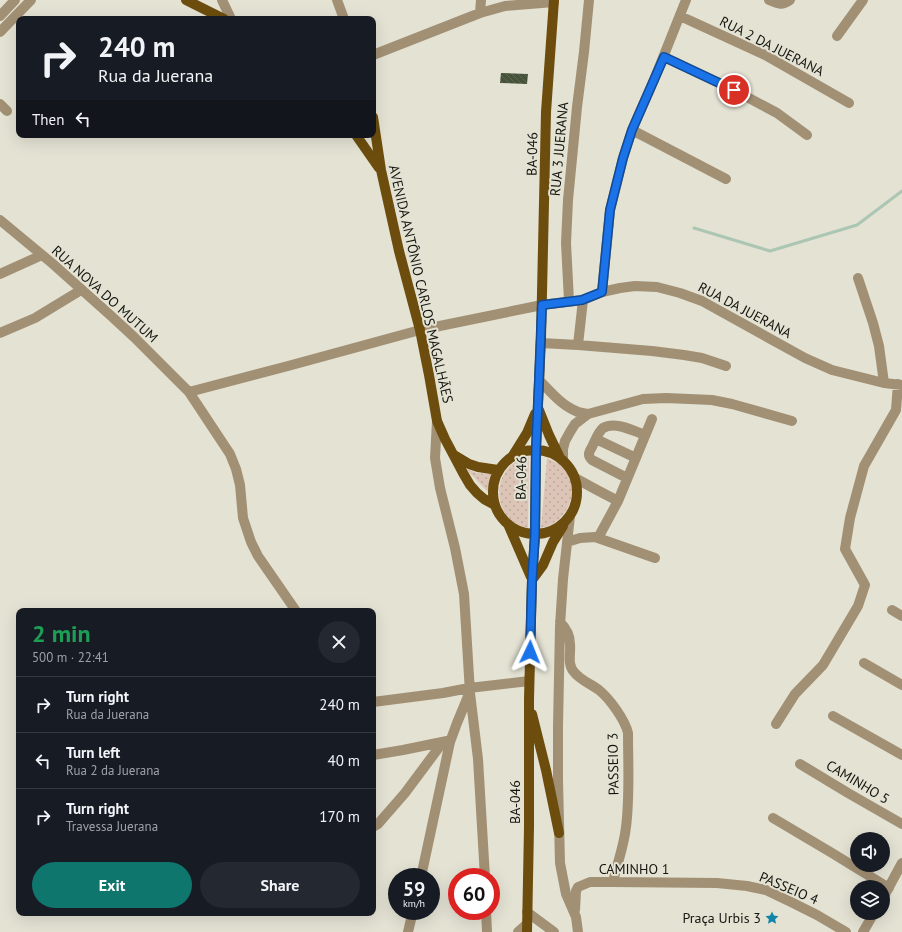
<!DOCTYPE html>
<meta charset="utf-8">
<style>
:root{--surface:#171b24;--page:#242831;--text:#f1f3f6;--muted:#9ea1a6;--line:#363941;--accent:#0f766e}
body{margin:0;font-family:"PT Sans",sans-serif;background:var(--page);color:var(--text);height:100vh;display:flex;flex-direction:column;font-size:15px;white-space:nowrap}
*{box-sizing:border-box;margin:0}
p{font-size:13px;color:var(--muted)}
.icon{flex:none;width:22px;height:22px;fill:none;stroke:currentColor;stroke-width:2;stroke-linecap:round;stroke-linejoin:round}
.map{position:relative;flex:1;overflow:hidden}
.details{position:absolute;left:16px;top:608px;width:360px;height:308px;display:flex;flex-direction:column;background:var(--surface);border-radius:8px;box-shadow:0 4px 16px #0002}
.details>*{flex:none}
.banner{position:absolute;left:16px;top:16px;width:360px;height:122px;border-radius:8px;box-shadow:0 4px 16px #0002;background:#171b24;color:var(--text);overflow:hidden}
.fabs{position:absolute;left:850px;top:832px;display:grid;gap:8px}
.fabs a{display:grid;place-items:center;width:40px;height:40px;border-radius:50%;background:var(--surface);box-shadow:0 4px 16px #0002;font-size:20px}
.speed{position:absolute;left:388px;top:868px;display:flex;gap:8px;font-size:20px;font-weight:700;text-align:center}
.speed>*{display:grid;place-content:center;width:52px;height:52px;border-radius:50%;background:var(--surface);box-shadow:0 4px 16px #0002;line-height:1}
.speed small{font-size:10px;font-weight:400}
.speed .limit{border:6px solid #d22;background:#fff;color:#111}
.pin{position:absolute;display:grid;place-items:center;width:34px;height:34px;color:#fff;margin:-17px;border:2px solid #fff;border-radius:50%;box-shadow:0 1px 4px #0007}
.me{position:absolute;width:44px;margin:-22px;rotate:2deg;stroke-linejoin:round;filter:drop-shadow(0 0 3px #0008)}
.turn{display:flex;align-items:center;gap:14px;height:84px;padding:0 16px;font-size:18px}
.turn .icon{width:52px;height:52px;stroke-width:2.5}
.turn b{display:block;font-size:28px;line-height:34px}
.then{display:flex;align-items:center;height:38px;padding:0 16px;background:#0003;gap:8px;font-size:15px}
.round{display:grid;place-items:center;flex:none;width:42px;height:42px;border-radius:21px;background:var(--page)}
.head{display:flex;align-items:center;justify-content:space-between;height:68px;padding:0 16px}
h1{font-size:24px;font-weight:600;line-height:30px;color:#1e9e55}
.cta{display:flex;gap:8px;margin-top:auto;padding:8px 16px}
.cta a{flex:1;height:46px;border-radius:24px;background:var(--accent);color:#fff;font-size:16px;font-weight:600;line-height:46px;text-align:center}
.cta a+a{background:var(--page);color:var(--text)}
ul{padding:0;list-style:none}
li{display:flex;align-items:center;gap:12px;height:56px;padding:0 16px;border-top:1px solid var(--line)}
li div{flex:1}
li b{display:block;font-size:15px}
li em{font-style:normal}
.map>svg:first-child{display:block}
</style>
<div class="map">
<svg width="902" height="932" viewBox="0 0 902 932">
<defs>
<pattern id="grass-dots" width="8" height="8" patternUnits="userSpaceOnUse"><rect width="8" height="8" fill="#dcc5b6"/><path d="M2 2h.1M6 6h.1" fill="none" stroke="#bca89b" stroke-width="1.8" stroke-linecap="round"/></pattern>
<pattern id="building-back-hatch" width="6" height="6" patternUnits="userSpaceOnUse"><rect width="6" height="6" fill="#47523a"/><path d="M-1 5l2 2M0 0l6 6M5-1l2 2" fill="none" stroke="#5e6753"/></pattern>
</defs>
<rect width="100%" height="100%" fill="#e3e2d3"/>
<path fill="url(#grass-dots)" d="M529 457 528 528C489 520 490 464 529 457Z
M547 458C551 460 556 462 560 465 583 486 570 522 541 528Z
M466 469 477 473 491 474 488 492Z"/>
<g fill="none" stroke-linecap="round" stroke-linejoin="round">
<path stroke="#abc6b2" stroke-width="3" d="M694 228 770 251 857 225 902 191"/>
</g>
<path fill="url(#building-back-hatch)" d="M501 73 528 74 527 84 500 83Z"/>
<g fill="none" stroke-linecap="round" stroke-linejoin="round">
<path stroke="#a29074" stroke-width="10" d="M222 0 231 19
M337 0 344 19
M769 0C778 4 782 6 790 0
M480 13 481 0
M0 16 15 0
M680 16 765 55 849 103
M0 32 31 0
M837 36 863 0
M373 55 480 13 505 6 554 2
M664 57 734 90 777 113 807 135
M0 104 7 111
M632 130 726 179
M0 220 53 264 109 314 134 337 189 392 230 454 236 469 240 485 243 518 251 542 258 556 296 611
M0 274 42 255
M858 278 873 323 879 346 884 383
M602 292 610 210 623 158 632 130 654 80 686 0
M569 301 566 243 568 200 577 107 584 52 589 0
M0 333 35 318 81 290
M541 343 578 345 583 300
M578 345 652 351 684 355 702 358 726 366
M539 380C550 391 561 405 576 411 579 413 584 413 588 414
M189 392 288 366 420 330 542 305 583 300 602 292 620 288 635 286 657 287 680 293 702 301 805 358 832 370 884 383 902 385
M437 421 435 458 440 488 455 548 464 594 470 693 478 759 485 877
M596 439 636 458
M563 461V449L565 441 570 432 575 424 588 414 643 399 666 398 712 400 732 404 792 421
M575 478 597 490 618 501
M627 478 592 460C587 455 589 452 592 447 595 441 598 432 603 428 616 421 633 431 645 435
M570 516 563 579 560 626 558 726V780L560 863 566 894 576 917 578 932
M598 538 618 501 652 419
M567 542 580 538 595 537 655 558
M892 610 902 616
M560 622C566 628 570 635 570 644 571 654 567 664 574 672 580 680 591 684 599 690 610 699 625 720 628 733 628 764 630 796 626 827 624 846 617 864 613 882
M864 663 902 685
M373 702 443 693 469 688 529 681
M833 716 902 755
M776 724 795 694 823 665 858 606 865 585 845 549 850 518 864 466 896 410 898 384
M373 755 403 750 447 741
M800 764 848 793 902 824
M773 818 832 853 889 888
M373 827 378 824 405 793 443 742
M421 877 450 742 457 723 469 694
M883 898 902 863
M575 910 576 891 578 887 590 882H613L717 883 747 886 766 890 791 902 817 915 846 932
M486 911 487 932
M527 912 554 932
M408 932 413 911
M518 932 527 924
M863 932 874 913"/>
<path stroke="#6c4d0d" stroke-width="10" d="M186 0 224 19
M373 117 381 170 399 251 420 330 429 375 437 421 445 439 463 473 470 485 477 493 484 499 495 505
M356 135 379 168
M539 410 549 435 560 458
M493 492a42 42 0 1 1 84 0a42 42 0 1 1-84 0Z
M454 455 469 464 478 467 498 470
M512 457 527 433 535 414
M508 524 531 577
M532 580 543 565 553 542 563 526
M532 714 546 770 559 833
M527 932 529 827V699L532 580 535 535 536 449 541 338 546 112 554 0"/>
</g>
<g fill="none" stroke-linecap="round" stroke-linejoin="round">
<g stroke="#114b97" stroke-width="10">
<path id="route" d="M530 652 532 580 535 535 536 449 539 380 542 305 582 300 602 292 610 210 623 158 632 130 664 57 734 90"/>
</g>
<use href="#route" stroke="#1a73e8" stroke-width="7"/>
</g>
<defs>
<g id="sight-bare" transform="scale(1.08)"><path d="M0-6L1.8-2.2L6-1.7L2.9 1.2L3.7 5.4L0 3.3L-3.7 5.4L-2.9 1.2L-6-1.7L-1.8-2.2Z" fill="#1184aa" stroke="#e3e2d3" stroke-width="2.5" paint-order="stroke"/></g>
</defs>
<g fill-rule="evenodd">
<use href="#sight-bare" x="772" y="918"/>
</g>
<g text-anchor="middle" stroke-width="4" stroke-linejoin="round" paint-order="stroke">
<g font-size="14" fill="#151510" stroke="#e3e2d3">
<text transform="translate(772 46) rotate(27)" y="5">RUA 2 DA JUERANA</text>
<text transform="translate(559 149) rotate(-85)" y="5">RUA 3 JUERANA</text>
<text transform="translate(532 154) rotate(-89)" y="5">BA-046</text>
<text transform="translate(421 284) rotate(77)" y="5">AVENIDA ANTÔNIO CARLOS MAGALHÃES</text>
<text transform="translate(105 294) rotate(42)" y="5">RUA NOVA DO MUTUM</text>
<text transform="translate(745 310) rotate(28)" y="5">RUA DA JUERANA</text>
<text transform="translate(521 478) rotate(-89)" y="5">BA-046</text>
<text transform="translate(613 764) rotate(-91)" y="5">PASSEIO 3</text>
<text transform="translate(858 782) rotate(31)" y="5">CAMINHO 5</text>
<text transform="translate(515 802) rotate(-90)" y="5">BA-046</text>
<text x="634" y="874">CAMINHO 1</text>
<text transform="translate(789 888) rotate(23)" y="5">PASSEIO 4</text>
</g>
<g font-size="14" fill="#151510" stroke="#e3e2d3" text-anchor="end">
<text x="761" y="923">Praça Urbis 3</text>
</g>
</g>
</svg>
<div class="fabs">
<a><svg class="icon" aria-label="sound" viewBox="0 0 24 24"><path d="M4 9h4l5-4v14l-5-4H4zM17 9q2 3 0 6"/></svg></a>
<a><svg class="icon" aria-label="layers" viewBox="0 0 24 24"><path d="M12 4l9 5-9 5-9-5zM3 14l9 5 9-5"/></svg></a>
</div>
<div class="speed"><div>59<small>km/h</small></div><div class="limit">60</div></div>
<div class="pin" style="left:734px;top:90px;background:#d93025"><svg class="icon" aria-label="arrive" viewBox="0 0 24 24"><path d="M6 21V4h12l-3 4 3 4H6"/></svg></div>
<svg class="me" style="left:530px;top:652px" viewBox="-20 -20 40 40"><path d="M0-17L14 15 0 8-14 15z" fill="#1a73e8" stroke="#fff" stroke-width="4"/></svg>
<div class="banner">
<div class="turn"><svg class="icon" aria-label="right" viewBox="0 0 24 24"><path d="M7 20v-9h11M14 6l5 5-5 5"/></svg><div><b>240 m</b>Rua da Juerana</div></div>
<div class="then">Then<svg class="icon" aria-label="left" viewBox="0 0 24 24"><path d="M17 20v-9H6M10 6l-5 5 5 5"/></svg></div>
</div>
<section class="details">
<div class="head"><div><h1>2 min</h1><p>500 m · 22:41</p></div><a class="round"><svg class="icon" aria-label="close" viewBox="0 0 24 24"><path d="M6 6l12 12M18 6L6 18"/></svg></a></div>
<ul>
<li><svg class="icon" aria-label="right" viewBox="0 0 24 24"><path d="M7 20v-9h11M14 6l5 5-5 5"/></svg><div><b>Turn right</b><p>Rua da Juerana</p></div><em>240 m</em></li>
<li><svg class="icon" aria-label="left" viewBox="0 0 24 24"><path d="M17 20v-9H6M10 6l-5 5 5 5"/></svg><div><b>Turn left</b><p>Rua 2 da Juerana</p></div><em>40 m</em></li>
<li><svg class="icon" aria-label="right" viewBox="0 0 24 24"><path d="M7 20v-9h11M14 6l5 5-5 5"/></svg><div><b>Turn right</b><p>Travessa Juerana</p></div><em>170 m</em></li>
</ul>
<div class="cta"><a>Exit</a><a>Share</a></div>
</section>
</div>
